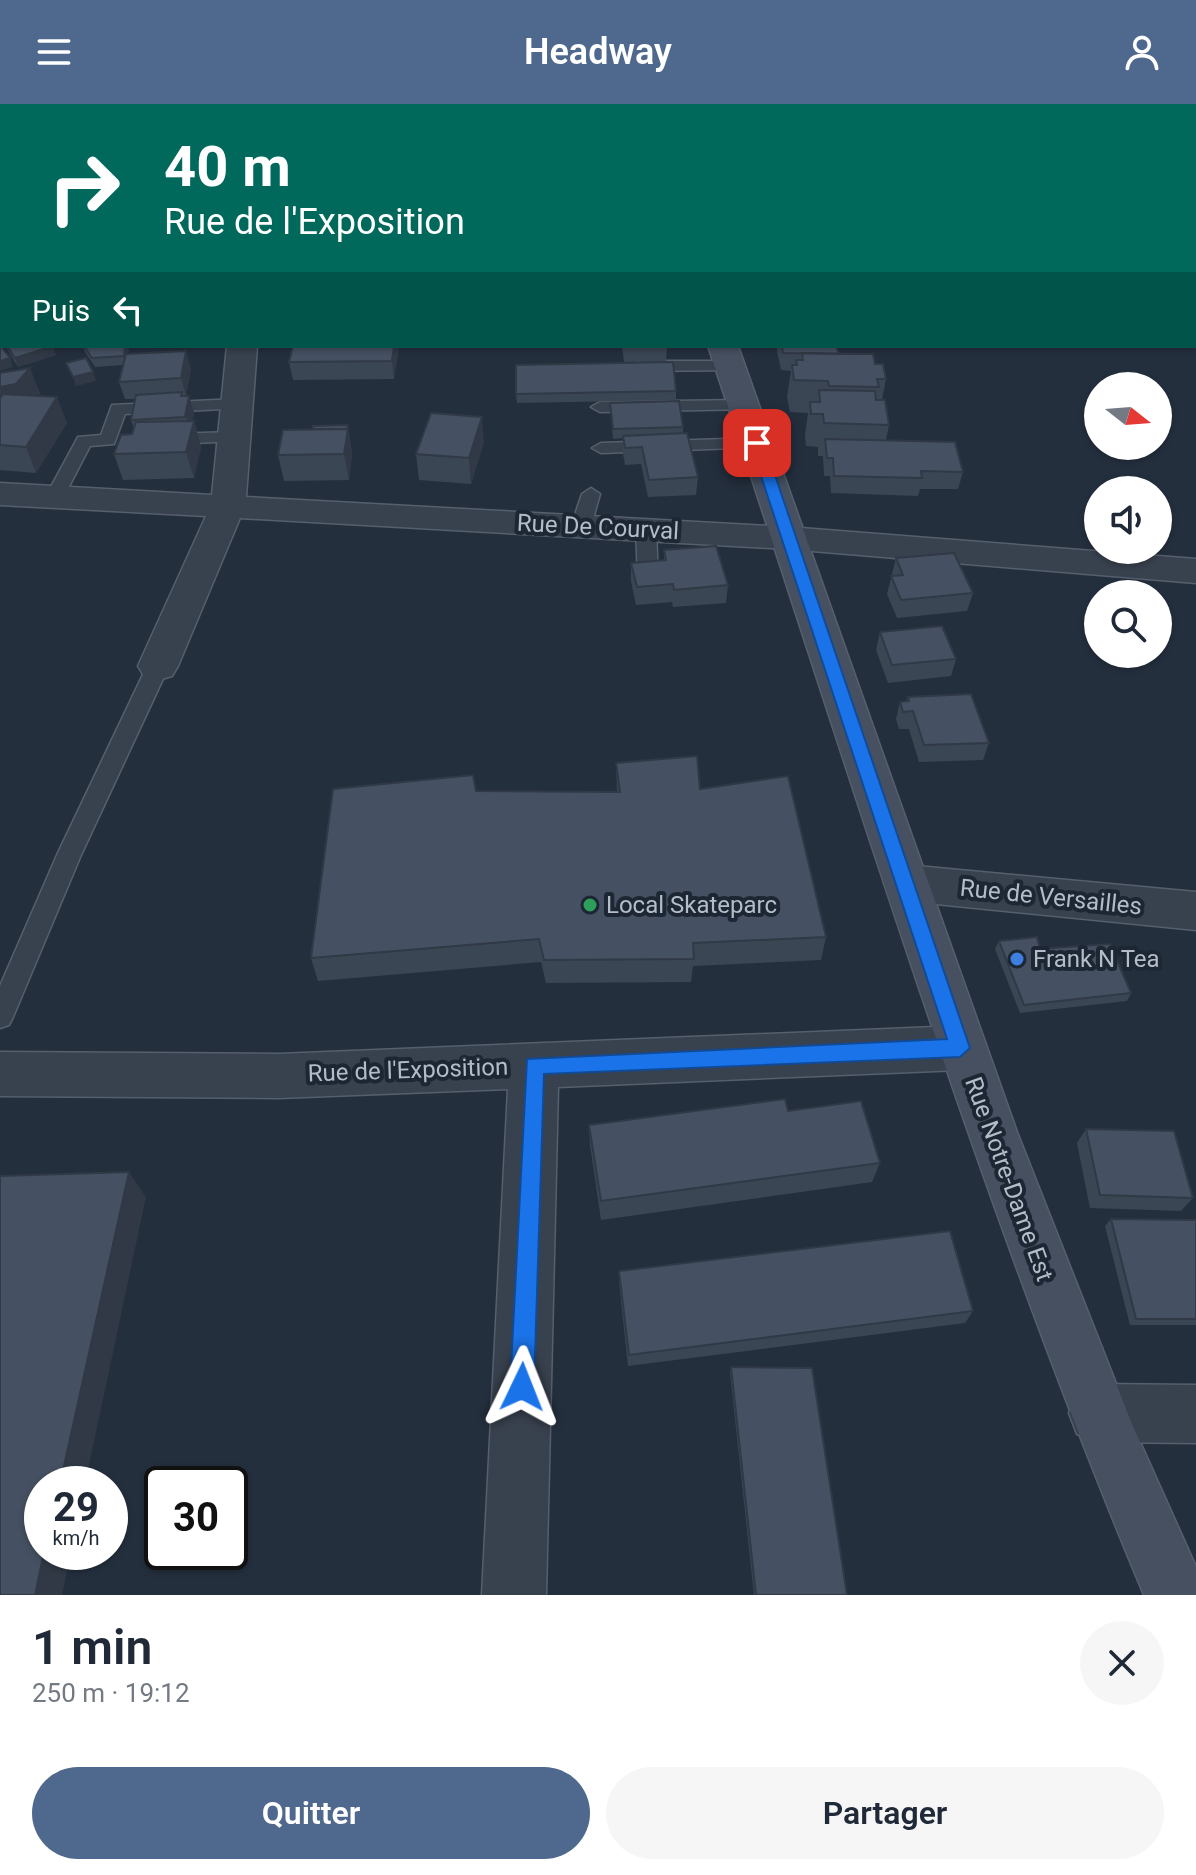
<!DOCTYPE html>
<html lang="fr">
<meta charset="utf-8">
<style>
:root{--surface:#fff;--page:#f6f6f7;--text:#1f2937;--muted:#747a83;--accent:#4f688e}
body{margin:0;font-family:Roboto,sans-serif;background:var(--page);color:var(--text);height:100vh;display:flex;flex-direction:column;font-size:30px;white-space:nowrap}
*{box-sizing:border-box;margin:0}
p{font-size:26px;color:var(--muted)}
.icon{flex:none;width:44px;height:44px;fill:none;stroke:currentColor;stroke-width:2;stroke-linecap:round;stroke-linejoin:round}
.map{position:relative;height:1491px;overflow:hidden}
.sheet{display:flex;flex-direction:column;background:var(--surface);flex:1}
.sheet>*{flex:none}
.hud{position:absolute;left:0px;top:0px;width:1196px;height:244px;box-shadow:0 2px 6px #0004;background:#00695c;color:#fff;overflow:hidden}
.needle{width:52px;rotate:107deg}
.controls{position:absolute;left:1084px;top:268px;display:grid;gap:16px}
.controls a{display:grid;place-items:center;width:88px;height:88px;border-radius:50%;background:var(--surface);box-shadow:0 2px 6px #0004;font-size:40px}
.speed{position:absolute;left:24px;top:1362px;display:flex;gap:16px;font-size:40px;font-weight:700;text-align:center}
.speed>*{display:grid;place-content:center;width:104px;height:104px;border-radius:50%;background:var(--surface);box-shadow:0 2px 6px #0004;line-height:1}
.speed small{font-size:20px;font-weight:400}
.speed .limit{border:4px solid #111;border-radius:12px;background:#fff;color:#111}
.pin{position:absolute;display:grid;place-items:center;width:68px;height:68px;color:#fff;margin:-34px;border-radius:16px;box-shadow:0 4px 12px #0006}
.me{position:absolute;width:88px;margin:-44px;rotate:2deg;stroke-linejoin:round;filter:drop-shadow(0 0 6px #0008)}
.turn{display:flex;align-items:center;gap:28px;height:168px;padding:0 32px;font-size:36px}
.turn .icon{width:104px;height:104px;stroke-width:2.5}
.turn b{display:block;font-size:56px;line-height:68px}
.then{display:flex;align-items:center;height:76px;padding:0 32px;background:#0003;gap:16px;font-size:30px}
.round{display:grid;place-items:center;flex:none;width:84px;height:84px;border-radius:42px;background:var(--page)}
.headline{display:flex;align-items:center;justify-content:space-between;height:136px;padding:0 32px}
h1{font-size:48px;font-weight:600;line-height:60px}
.action{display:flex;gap:16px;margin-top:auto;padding:16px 32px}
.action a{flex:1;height:92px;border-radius:48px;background:var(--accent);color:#fff;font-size:32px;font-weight:600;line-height:92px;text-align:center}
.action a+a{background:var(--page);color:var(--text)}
header{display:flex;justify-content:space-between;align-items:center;height:104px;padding:0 32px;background:var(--accent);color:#fff;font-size:36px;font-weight:600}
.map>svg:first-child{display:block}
</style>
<header><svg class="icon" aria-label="menu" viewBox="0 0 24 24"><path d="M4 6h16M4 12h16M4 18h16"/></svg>Headway<svg class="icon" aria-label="person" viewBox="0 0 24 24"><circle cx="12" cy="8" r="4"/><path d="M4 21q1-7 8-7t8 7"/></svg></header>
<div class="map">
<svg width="1196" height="1491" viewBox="0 0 1196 1491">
<rect width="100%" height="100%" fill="#242f3e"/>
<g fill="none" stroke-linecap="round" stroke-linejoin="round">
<g stroke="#565f6c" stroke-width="3">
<path id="lane" d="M410 0H424V2H410Z
M730 257 738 262 736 266 640 267 632 262 640 257Z
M237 295 246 300 243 304 125 310 114 340 90 342 62 396 55 398 46 392 78 333 101 331 112 301Z
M744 296 753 301 750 305 600 308 591 303 600 298Z
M234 328 240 329V337L169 340 160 335 169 330Z
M757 334 766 339 763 343 601 349 592 344 601 339Z
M591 384 600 390 591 422 581 428 574 426 571 422 582 390Z
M646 420 656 426 658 476 648 483 638 476 636 426Z
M158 555 169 562 81 751 13 913 9 921 0 924V882L57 751 147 562Z"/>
</g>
<g stroke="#565f6c" stroke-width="3">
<path id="street" d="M255 0H279V2H255Z
M1076 0H1100L1101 2H1077Z
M1194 2H1196V16H1194Z
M1194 99H1196V115H1194Z
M1194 149 1196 150V170L1194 169Z
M227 242H257L246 393 788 423 1196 455V479L788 445 240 414 178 562 172 572 158 576 144 572 138 562 206 412 0 401V379L212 391Z
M906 761 1196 788V826L906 797 890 792 884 779 890 766Z
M960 922 977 929 985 944 977 959 960 966 558 983 546 1491H482L508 985 279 994 0 992V948L279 950Z
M1098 1280 1196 1281V1339L1098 1338 1077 1330 1069 1309 1077 1288Z"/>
</g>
<g stroke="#565f6c" stroke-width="3">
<path id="secondary" d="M693 0H722L692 2Z
M2 198V216L0 217V199Z
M708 242H738L1017 1028 1132 1320 1196 1463V1491H1144C973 1083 848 661 708 242Z"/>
</g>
<use href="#lane" fill="#38414e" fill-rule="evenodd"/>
<use href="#street" fill="#38414e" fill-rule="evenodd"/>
<use href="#secondary" fill="#465061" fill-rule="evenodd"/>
</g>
<path fill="#3b4654" d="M479 0H610V2H480Z
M1194 20 1196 22V82H1194Z
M5 242H7L56 251 18 263Z
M83 242H128V250L191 265 186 292H189L194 309 192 317H194L201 343 194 374 123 376 114 350 132 330 134 325 131 316 136 295H125L119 278 123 261 95 263 85 248Z
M293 242H399L394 275 293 276 289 258Z
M622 242H667L666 257 624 258Z
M777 242H836L839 250 875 260 886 275 882 296 889 321 886 336 963 368 958 385H920L918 392 831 389 830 372H824L823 352H818V343L806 342 805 331 808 309 790 308 787 293 791 267 781 266 777 247Z
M0 269 40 289 38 292 67 319 36 369 0 366Z
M676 287V296L517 299 516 290Z
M610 299 683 323V329L698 373 696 391 648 393 641 360 625 361 623 350V334L613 335Z
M348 321 352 350 349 376 284 377 278 351 313 325Z
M484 338 471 380 419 376 416 350Z
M664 446 728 481 726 499 673 503 672 498 636 501 631 477V459L664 456Z
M896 454 973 489 967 507 897 514 887 490Z
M880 528 956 555 951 572 888 579 876 546Z
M908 593 989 639 983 656 919 658 909 625H899L896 615 900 598 907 597Z
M616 659 700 685 826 833 821 856 693 862 691 878 546 879 541 858 318 877 311 854 476 687 617 688Z
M999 837 1040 845 1131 889 1127 897 1020 909 995 845Z
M788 1007 880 1059 872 1078 601 1116 590 1041 589 1021Z
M1086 1025 1193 1094 1181 1107 1090 1104 1077 1039Z
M1111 1115 1196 1116V1221H1130L1105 1122Z
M619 1167 973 1207 965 1219 628 1262 619 1179Z
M731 1263 847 1491H754L730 1269Z"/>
<path fill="#303945" d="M573 0H583V2H571Z
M53 242 56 251 18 263 15 254Z
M125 242H128L129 244 127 261 124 252Z
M394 242H399L394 275 392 257Z
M186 247 191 265 186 292 181 274Z
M10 254 13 263 0 267V257Z
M30 264 40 289 27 306 0 310V283Z
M93 268 96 277 76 282 73 273Z
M182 288 186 305 189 292 194 309 190 330 181 292Z
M57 293 67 319 36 369 26 343Z
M482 313 484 338 471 380 469 354Z
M194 317 201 343 194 374 186 348Z
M348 321 352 350 349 376 344 350Z
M129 1068 146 1093 85 1380H60Z
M44 1448H71L62 1491H35Z"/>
<path fill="#455162" stroke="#303945" stroke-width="2" d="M482 0H573L571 2H482Z
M954 1H989V2H954Z
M1194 42H1196V66H1194Z
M1 242 10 254 0 257V243Z
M7 242H53L15 254Z
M84 242H125L124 252 92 254Z
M293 242H394L392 257 289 258Z
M782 242H836L839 250 783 249Z
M186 247 181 274 119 278 126 250Z
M802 249 873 250 875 260H883L886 275H877L879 283 829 282 828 277 794 276 792 261H797L796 256H803Z
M86 254 93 268 73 273 66 259Z
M673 258 676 287 516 290V261Z
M30 264 16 280 0 283V269Z
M819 286 875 287 876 296H885L889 321 824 319 823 310H811L810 298H820Z
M182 288 181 292H189L185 313 131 316 136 291Z
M3 290 57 293 26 343 0 341V294Z
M679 297 683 323 613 325 610 299Z
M431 309 482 313 469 354 416 350Z
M194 317 186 348 114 350 121 331 132 330 136 318Z
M348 321 347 325H313V322Z
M348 325 344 350 278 351 283 326Z
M687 329 698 373 649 376 642 343 625 344 623 332Z
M825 335 955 338 963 368 921 367 922 374 834 372 833 354H827Z
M716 442 728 481 674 486 673 480 637 483 631 459 666 456 664 446Z
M954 449 973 489 901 496 891 472 903 471 896 454Z
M942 522 956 555 892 561 880 528Z
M971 590 989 639 924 641 913 607 903 608 900 598 909 597 908 593Z
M697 652 700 685 788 672 826 833 693 839 694 855 544 856 539 835 311 854 333 685 473 671 476 687 620 688 616 659Z
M1037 833 1040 845 1110 840 1131 889 1024 901 999 837Z
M785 995 788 1007 861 997 880 1059 601 1097 589 1021Z
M1086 1025 1174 1027 1193 1094 1100 1091Z
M129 1068 60 1380H42V1448H44L35 1491H0V1072Z
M1111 1115 1196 1116V1215H1136Z
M950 1127 973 1207 629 1251 619 1167Z
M731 1263 812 1264 847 1491H756Z"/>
<path fill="#1a73e8" stroke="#114b97" stroke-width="2" d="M757 335 764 339 970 944 960 953 544 970 534 1283 531 1291 522 1295 513 1291 510 1283 527 955 947 935 750 339Z"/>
<circle fill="#2e9e5b" stroke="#1d2633" stroke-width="3" cx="590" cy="801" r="8"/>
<circle fill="#3f7fe0" stroke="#1d2633" stroke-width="3" cx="1017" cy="855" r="8"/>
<g text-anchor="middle" stroke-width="8" stroke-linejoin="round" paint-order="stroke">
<g font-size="24" fill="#b4bcc9" stroke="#1d2633">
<text transform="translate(598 423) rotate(3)" y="8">Rue De Courval</text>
<text transform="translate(1051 793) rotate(6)" y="8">Rue de Versailles</text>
<text transform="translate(408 966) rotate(-2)" y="8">Rue de l'Exposition</text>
<text transform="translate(1009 1075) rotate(70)" y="8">Rue Notre-Dame Est</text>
</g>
<g font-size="24" fill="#b4bcc9" stroke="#1d2633" text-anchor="start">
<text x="606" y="809">Local Skateparc</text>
<text x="1033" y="863">Frank N Tea</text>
</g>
</g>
</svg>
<div class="controls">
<a><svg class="needle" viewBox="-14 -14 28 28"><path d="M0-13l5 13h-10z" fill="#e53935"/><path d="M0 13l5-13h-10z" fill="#747a83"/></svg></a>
<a><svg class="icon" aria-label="sound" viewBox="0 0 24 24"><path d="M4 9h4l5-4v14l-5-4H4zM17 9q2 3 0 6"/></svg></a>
<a><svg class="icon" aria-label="search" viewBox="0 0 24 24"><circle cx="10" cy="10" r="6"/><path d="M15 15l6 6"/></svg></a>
</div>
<div class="speed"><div>29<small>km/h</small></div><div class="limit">30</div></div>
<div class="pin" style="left:757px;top:339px;background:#d93025"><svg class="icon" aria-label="arrive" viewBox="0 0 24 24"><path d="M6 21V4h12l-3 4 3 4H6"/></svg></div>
<svg class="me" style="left:522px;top:1283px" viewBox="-20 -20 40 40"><path d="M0-17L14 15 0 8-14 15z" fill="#1a73e8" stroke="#fff" stroke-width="4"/></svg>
<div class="hud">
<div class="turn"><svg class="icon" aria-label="right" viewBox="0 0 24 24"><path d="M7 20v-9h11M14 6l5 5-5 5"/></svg><div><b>40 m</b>Rue de l'Exposition</div></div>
<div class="then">Puis<svg class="icon" aria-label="left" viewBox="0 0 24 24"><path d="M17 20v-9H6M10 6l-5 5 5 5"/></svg></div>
</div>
</div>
<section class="sheet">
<div class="headline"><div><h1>1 min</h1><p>250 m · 19:12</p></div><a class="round"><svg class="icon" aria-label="close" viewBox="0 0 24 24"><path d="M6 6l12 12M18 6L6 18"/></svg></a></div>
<div class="action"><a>Quitter</a><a>Partager</a></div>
</section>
